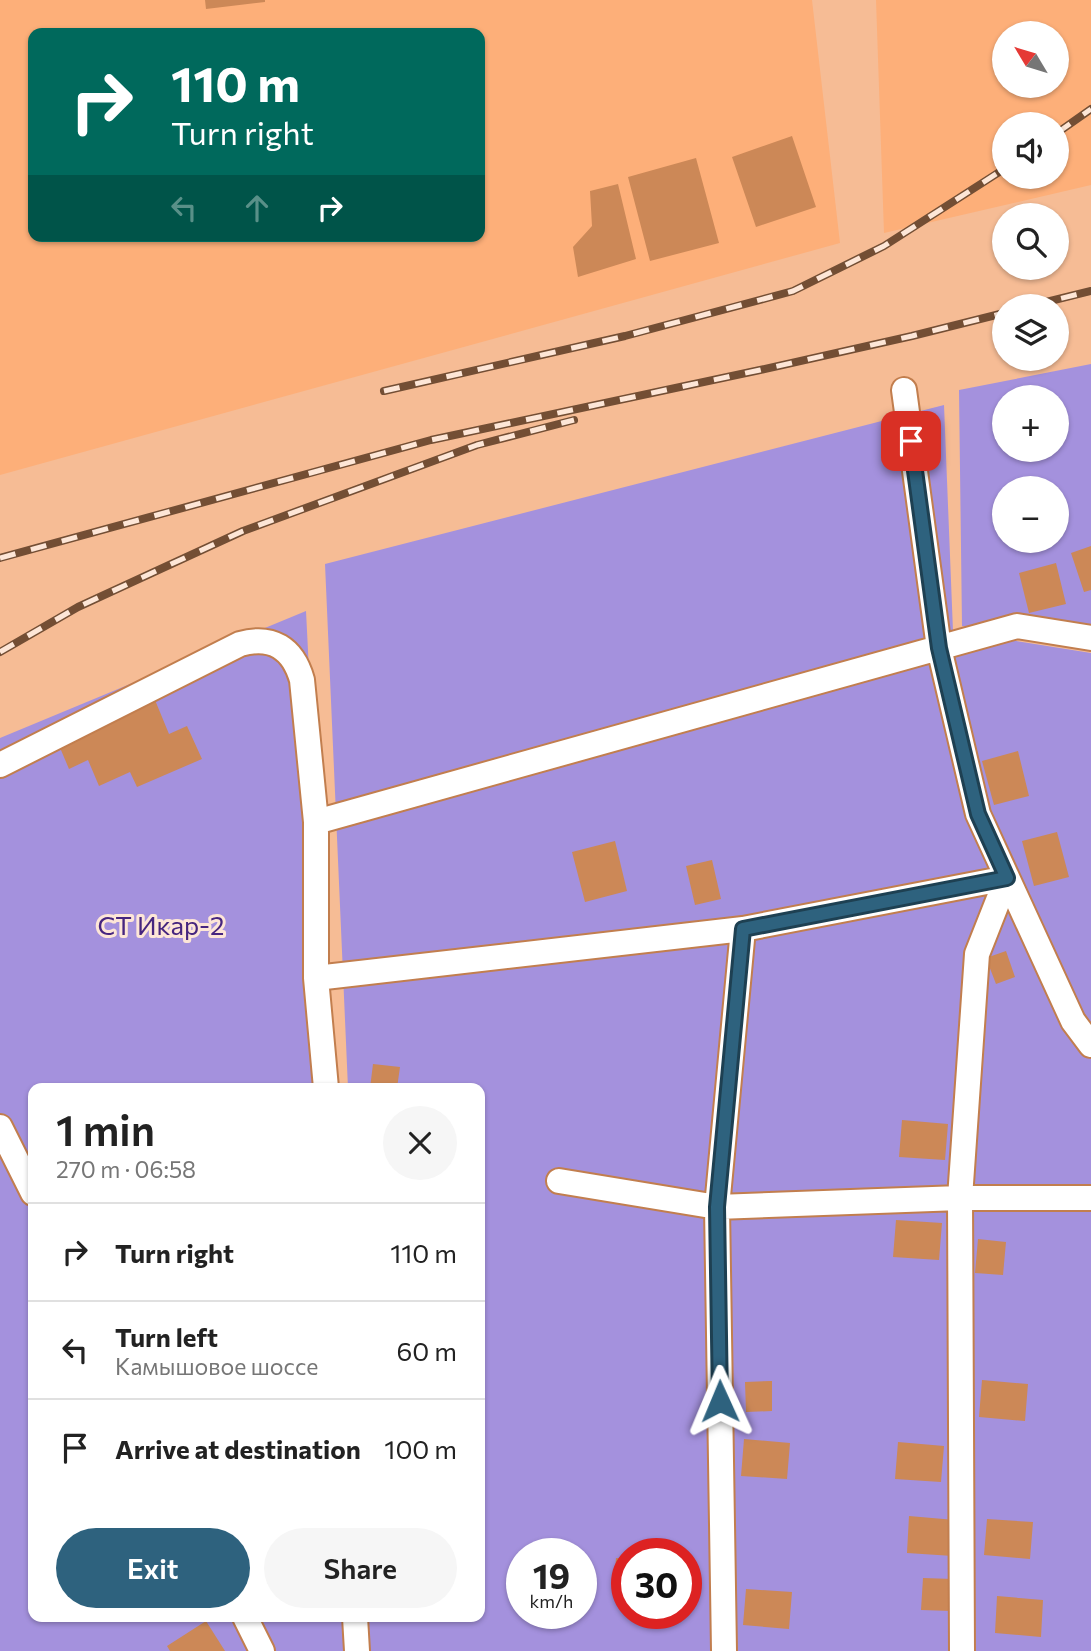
<!DOCTYPE html>
<meta charset="utf-8">
<style>
:root{--surface:#fff;--page:#f6f6f6;--text:#222;--muted:#767676;--line:#e0e0e0;--accent:#2e627e}
body{margin:0;font-family:Commissioner,sans-serif;background:var(--page);color:var(--text);height:100vh;display:flex;flex-direction:column;font-size:26px;white-space:nowrap}
*{box-sizing:border-box;margin:0}
p{font-size:23px;color:var(--muted)}
.icon{flex:none;width:38px;height:38px;fill:none;stroke:currentColor;stroke-width:2;stroke-linecap:round;stroke-linejoin:round}
.map{position:relative;flex:1;overflow:hidden}
.side{position:absolute;left:28px;top:1083px;width:457px;height:539px;display:flex;flex-direction:column;background:var(--surface);border-radius:14px;box-shadow:0 2px 5px #0004}
.side>*{flex:none}
.top-card{position:absolute;left:28px;top:28px;width:457px;height:214px;border-radius:14px;box-shadow:0 2px 5px #0004;background:#00695c;color:#fff;overflow:hidden}
.needle{width:46px;rotate:308deg}
.fabs{position:absolute;left:992px;top:21px;display:grid;gap:14px}
.fabs a{display:grid;place-items:center;width:77px;height:77px;border-radius:50%;background:var(--surface);box-shadow:0 2px 5px #0004;font-size:35px}
.speed{position:absolute;left:506px;top:1538px;display:flex;gap:14px;font-size:35px;font-weight:700;text-align:center}
.speed>*{display:grid;place-content:center;width:91px;height:91px;border-radius:50%;background:var(--surface);box-shadow:0 2px 5px #0004;line-height:1}
.speed small{font-size:18px;font-weight:400}
.speed .limit{border:10px solid #d22;background:#fff;color:#111}
.pin{position:absolute;display:grid;place-items:center;width:60px;height:60px;color:#fff;margin:-30px;border-radius:14px;box-shadow:0 4px 10px #0006}
.me{position:absolute;width:77px;margin:-38px;rotate:359deg;stroke-linejoin:round;filter:drop-shadow(0 0 5px #0008)}
.turn{display:flex;align-items:center;gap:24px;height:147px;padding:0 28px;font-size:32px}
.turn .icon{width:91px;height:91px;stroke-width:2.5}
.turn b{display:block;font-size:49px;line-height:60px}
.lanes{display:flex;align-items:center;height:66px;padding:0 28px;background:#0003;justify-content:center;gap:35px;direction:ltr}
.lanes .off{opacity:.35}
.round{display:grid;place-items:center;flex:none;width:74px;height:74px;border-radius:37px;background:var(--page)}
.overview{display:flex;align-items:center;justify-content:space-between;height:119px;padding:0 28px}
h1{font-size:42px;font-weight:600;line-height:52px}
.action{display:flex;gap:14px;margin-top:auto;padding:14px 28px}
.action a{flex:1;height:80px;border-radius:42px;background:var(--accent);color:#fff;font-size:28px;font-weight:600;line-height:80px;text-align:center}
.action a+a{background:var(--page);color:var(--text)}
ul{padding:0;list-style:none}
li{display:flex;align-items:center;gap:21px;height:98px;padding:0 28px;border-top:2px solid var(--line)}
li div{flex:1}
li b{display:block;font-size:26px}
li em{font-style:normal}
.map>svg:first-child{display:block}
</style>
<div class="map">
<svg width="1091" height="1651" viewBox="0 0 1091 1651">
<rect width="100%" height="100%" fill="#f6bc95"/>
<path fill="#fdaf79" fill-rule="evenodd" d="M0 0H812L840 243 0 475ZM33 33H480V236H33Z
M876 0H1091V185L884 233ZM1004 33H1057V86H1004ZM1004 124H1057V177H1004Z"/>
<path fill="#a491dd" fill-rule="evenodd" d="M1091 364V646L962 626 959 390ZM1004 397H1057V450H1004ZM1004 488H1057V541H1004Z
M944 405 953 631 1091 653V1651H0V738L306 611 330 1088H33V1617H480V1088H348L325 564ZM522 1554H581V1614H522ZM626 1554H686V1614H626Z"/>
<path fill="#cc8857" d="M205 0H265V2L206 9Z
M792 136 816 207 756 227 732 157Z
M696 158 719 243 650 261 628 177Z
M618 184 636 259 578 277 573 247 592 226 590 191Z
M1091 546V590L1084 592 1071 553Z
M1056 563 1066 604 1029 613 1019 573Z
M155 700 169 734 187 726 202 759 137 787 130 772 99 786 88 760 69 769 58 743Z
M1018 751 1029 796 994 805 982 761Z
M1057 832 1069 877 1034 886 1022 841Z
M615 841 627 891 585 902 572 852Z
M712 860 721 899 695 905 686 866Z
M1006 951 1015 977 996 984 986 958Z
M373 1064 400 1067 397 1088H370Z
M902 1120 948 1124 945 1160 899 1157Z
M896 1220 942 1223 939 1260 893 1257Z
M978 1239 1006 1242 1003 1275 975 1273Z
M982 1380 1028 1384 1025 1421 979 1417Z
M772 1381V1411L746 1412 745 1382Z
M744 1439 790 1443 787 1479 741 1476Z
M898 1442 944 1446 941 1482 895 1479Z
M909 1516 955 1520 953 1556 907 1553Z
M987 1519 1033 1522 1030 1559 984 1555Z
M616 1558 626 1559V1596L613 1594Z
M923 1578 953 1579 951 1611 921 1610Z
M746 1589 792 1592 789 1629 743 1625Z
M997 1596 1043 1600 1041 1637 995 1633Z
M206 1621 225 1651H170L167 1646Z"/>
<g fill="none" stroke-linecap="round" stroke-linejoin="round">
<g stroke="#c27e4e" stroke-width="28">
<path id="street" d="M904 390 939 648 978 814 1073 1021 1091 1045
M0 765 240 644C272 635 293 648 302 680L316 822V978L326 1088
M316 822 1017 626 1091 638
M316 978 743 929 1007 878
M0 1127 33 1193
M559 1181 717 1207 960 1198H1091
M245 1617 262 1651
M355 1617 357 1651
M724 1651 717 1207 743 929
M962 1651 960 1198 977 954 1007 878"/>
</g>
<use href="#street" stroke="#fff" stroke-width="24"/>
<g stroke="#734e34" stroke-width="8">
<path id="rail" d="M1057 133 1091 109
M1030 306 1091 291
M384 391 625 336 793 291 884 246 1004 169
M0 558 431 440 760 370 912 336 1004 313
M0 652 78 607 243 531 477 445 574 420"/>
</g>
<use href="#rail" stroke="#fde6d7" stroke-width="5" stroke-dasharray="16" stroke-linecap="butt"/>
</g>
<g fill="none" stroke-linecap="round" stroke-linejoin="round">
<g stroke="#1e4052" stroke-width="18">
<path id="route" d="M720 1401 717 1207 743 929 1007 878 978 814 939 648 911 441"/>
</g>
<use href="#route" stroke="#2e627e" stroke-width="12"/>
</g>
<g text-anchor="middle" stroke-width="6" stroke-linejoin="round" paint-order="stroke">
<g font-size="26" fill="#46257f" stroke="#fde6d7">
<text x="161" y="935">СТ Икар-2</text>
</g>
</g>
</svg>
<div class="fabs">
<a><svg class="needle" viewBox="-14 -14 28 28"><path d="M0-13l5 13h-10z" fill="#e53935"/><path d="M0 13l5-13h-10z" fill="#767676"/></svg></a>
<a><svg class="icon" aria-label="sound" viewBox="0 0 24 24"><path d="M4 9h4l5-4v14l-5-4H4zM17 9q2 3 0 6"/></svg></a>
<a><svg class="icon" aria-label="search" viewBox="0 0 24 24"><circle cx="10" cy="10" r="6"/><path d="M15 15l6 6"/></svg></a>
<a><svg class="icon" aria-label="layers" viewBox="0 0 24 24"><path d="M12 4l9 5-9 5-9-5zM3 14l9 5 9-5"/></svg></a>
<a>+</a>
<a>−</a>
</div>
<div class="speed"><div>19<small>km/h</small></div><div class="limit">30</div></div>
<div class="pin" style="left:911px;top:441px;background:#d93025"><svg class="icon" aria-label="arrive" viewBox="0 0 24 24"><path d="M6 21V4h12l-3 4 3 4H6"/></svg></div>
<svg class="me" style="left:720px;top:1401px" viewBox="-20 -20 40 40"><path d="M0-17L14 15 0 8-14 15z" fill="#2e627e" stroke="#fff" stroke-width="4"/></svg>
<div class="top-card">
<div class="turn"><svg class="icon" aria-label="right" viewBox="0 0 24 24"><path d="M7 20v-9h11M14 6l5 5-5 5"/></svg><div><b>110 m</b>Turn right</div></div>
<div class="lanes"><svg class="icon off" aria-label="left" viewBox="0 0 24 24"><path d="M17 20v-9H6M10 6l-5 5 5 5"/></svg><svg class="icon off" aria-label="ahead" viewBox="0 0 24 24"><path d="M12 20V5M6 11l6-6 6 6"/></svg><svg class="icon" aria-label="right" viewBox="0 0 24 24"><path d="M7 20v-9h11M14 6l5 5-5 5"/></svg></div>
</div>
<section class="side">
<div class="overview"><div><h1>1 min</h1><p>270 m · 06:58</p></div><a class="round"><svg class="icon" aria-label="close" viewBox="0 0 24 24"><path d="M6 6l12 12M18 6L6 18"/></svg></a></div>
<ul>
<li><svg class="icon" aria-label="right" viewBox="0 0 24 24"><path d="M7 20v-9h11M14 6l5 5-5 5"/></svg><div><b>Turn right</b></div><em>110 m</em></li>
<li><svg class="icon" aria-label="left" viewBox="0 0 24 24"><path d="M17 20v-9H6M10 6l-5 5 5 5"/></svg><div><b>Turn left</b><p>Камышовое шоссе</p></div><em>60 m</em></li>
<li><svg class="icon" aria-label="arrive" viewBox="0 0 24 24"><path d="M6 21V4h12l-3 4 3 4H6"/></svg><div><b>Arrive at destination</b></div><em>100 m</em></li>
</ul>
<div class="action"><a>Exit</a><a>Share</a></div>
</section>
</div>
